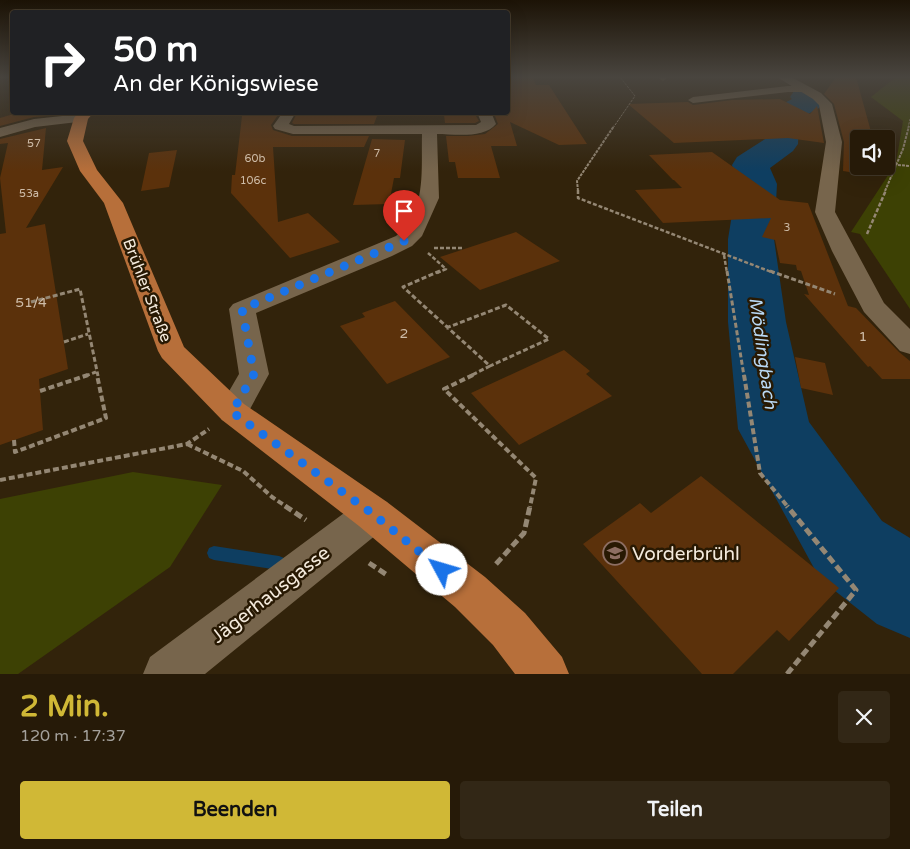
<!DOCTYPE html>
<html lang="de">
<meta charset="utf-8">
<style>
:root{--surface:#261a08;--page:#322716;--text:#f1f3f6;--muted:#a4a19c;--line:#423829;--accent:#d0b836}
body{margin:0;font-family:"Varela Round",sans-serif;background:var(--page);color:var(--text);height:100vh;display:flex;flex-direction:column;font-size:19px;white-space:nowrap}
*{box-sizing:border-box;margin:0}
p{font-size:16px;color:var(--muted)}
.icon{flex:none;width:28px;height:28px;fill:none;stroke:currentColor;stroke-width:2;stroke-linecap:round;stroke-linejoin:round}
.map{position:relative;height:674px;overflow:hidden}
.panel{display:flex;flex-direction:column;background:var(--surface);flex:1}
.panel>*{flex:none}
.guide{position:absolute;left:10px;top:10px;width:500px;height:105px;border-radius:5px;box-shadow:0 5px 20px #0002,0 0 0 1px var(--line);background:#202124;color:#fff;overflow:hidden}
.tools{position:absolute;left:850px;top:130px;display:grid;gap:10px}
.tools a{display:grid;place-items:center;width:45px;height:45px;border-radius:5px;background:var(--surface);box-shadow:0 5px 20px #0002,0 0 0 1px var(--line);font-size:25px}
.pin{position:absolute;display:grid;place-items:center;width:42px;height:42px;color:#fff;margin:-51px -21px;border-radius:50% 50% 50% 0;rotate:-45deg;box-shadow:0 0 5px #0007}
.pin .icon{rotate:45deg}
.me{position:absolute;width:55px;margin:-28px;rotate:309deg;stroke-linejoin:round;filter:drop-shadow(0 0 4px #0008)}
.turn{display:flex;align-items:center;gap:18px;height:105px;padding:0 20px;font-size:22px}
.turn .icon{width:65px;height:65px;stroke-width:2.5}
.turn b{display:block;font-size:35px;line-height:42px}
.round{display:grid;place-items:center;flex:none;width:52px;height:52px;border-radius:5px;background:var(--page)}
.head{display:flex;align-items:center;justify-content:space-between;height:85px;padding:0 20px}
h1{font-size:30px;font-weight:800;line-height:38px;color:var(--accent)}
.cta{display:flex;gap:10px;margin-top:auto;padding:10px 20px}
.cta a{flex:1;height:58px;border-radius:5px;background:var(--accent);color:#111;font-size:20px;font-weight:800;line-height:58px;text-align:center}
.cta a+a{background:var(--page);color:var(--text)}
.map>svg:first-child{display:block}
</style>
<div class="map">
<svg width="910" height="674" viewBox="0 0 910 674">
<rect width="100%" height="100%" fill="#32230b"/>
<path fill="#3d4104" d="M896 77H910V309L860 234 851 232 896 163 903 121 871 97Z
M133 472 222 485 170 567 18 674H0V499Z"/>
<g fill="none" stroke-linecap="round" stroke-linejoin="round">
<path fill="#0e3e61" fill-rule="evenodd" d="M214 546 279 556 284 558 287 563 284 568 279 570 214 560 209 558 207 553 209 548Z"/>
<path fill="#0e3e61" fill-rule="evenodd" d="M804 89 814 91 823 102 819 108 799 119 798 144 793 151 770 168 777 184 774 239 786 322 809 422 882 521 910 538V638L877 624 820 579 738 429 728 322V239L737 184 732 165 737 157 765 139C769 113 767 112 792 99L790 97 794 91Z"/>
</g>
<path fill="#5b310b" d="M508 77H532L536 85H549L587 144 559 145 510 122 517 146H491L500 178H458L455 162H449L446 136H468L485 134 498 124 495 116H508Z
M836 77H856L873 139H859V166H873L874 176 843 171 844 142 834 104 824 94Z
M780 99 810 114 817 106 824 143 788 138 674 143 628 104 688 102 693 105 732 100Z
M20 112H48L47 116 34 117 0 126V118Z
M278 115 271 125 273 130 292 136H369L364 147H273L278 222 308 213 340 242 290 258 231 193 232 175H235L242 116Z
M296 115H353L352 116H377L374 124H294L292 123Z
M444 115 476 116 479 121 475 123H445Z
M46 128 42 170 63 167 26 228 45 224 68 369 39 379 43 430 0 445V234L6 233 0 178 8 143 0 144V139Z
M372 139 405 140 400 178H394L389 204 353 205Z
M177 150 169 187 141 191 149 153Z
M712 152 780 200 808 203 848 306 856 308 899 352 910 361V379H882L870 366 868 367 804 294 809 295 801 271 797 270 796 265 780 263 775 240 762 237 771 218 663 223 635 190 682 188 674 180H676H673L649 155Z
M516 232 560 261 480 290 440 257Z
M395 301 450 357 387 384 340 326 365 317 362 313Z
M564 350 590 371 586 374 612 396 519 445 471 393Z
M795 357 825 363 833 395 801 388Z
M701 476 839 588 789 641 777 630 733 674H702L583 544 640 503 651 513Z"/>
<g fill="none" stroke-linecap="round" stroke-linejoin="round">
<path stroke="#948774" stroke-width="1" stroke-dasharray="2.5 1" stroke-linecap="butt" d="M613 128 635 96 620 77
M908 128 910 119"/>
<path stroke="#948774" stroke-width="2" stroke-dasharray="3 1" stroke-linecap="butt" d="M898 165 910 166
M578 191 577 181 614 126
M885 191 903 149 909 126"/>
<path stroke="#948774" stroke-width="2.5" stroke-dasharray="4 2" stroke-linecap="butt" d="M578 190V198L774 273
M867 234 886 190
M434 248H462
M428 253 446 269 437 273
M724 255 727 273"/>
<path stroke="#948774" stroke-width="3" stroke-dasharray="5 2.5" stroke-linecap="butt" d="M440 271 403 287 490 366 470 376
M727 271 744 376
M770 271 835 294
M31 302 80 289 98 376
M446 328 506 305 549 339 490 366
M64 342 88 334
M85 376 96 372"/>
<path stroke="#948774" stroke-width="4" stroke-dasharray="6 3" stroke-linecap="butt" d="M473 375 444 389 536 478 530 507
M744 375 760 473 788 507
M40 391 88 375
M14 440 15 452 106 418 97 375
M187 444 243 471 272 497 287 507
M0 480 187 444 209 429"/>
<path stroke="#948774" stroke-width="5" stroke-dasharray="8 4" stroke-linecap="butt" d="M285 506 306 520
M369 563 387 575
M496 564 524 533 530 506
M787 674 856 590 787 506"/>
<path fill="#77654c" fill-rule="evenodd" d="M657 77H666L667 78 663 81Z
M788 86H807L811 89 807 92H788L693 103 688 100 693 97Z"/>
<path fill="#77654c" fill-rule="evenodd" d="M777 77H791L821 93 832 104 842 142 835 212 884 303 910 329V354L900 351 864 312 832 251 815 212 826 142 819 105 813 99Z
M283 112H296L289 124 294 126 476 125 481 122 477 112H491L496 124C484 139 454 134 437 134L439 198 422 236 412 246 392 256 256 313 269 374 244 420 233 424 222 420 217 412 239 374 229 309 233 304 396 236C427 212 421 170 422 134H293L275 129 273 126Z
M81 114 86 115 88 118 86 121 35 127 0 137V128L34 119Z
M373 497 387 502 392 514 387 526 205 674H143L150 657 359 502Z"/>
<path fill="#b76f3a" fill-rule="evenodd" d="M79 112H94L88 119 83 141 97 170 123 203 184 347 244 404 387 502 485 577 525 613 562 657 569 674H515L493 645 455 607 359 526 222 420 162 358 158 351 104 203 80 171 67 141 74 118Z"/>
</g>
<linearGradient id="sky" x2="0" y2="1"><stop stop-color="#1c1306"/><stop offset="0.45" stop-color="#49453f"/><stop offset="1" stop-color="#49453f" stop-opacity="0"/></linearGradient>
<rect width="910" height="171" fill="url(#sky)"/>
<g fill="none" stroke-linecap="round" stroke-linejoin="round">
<path stroke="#1a73e8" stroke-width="9" stroke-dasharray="0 16.2" d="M404 241 242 309 254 374 232 412 373 514 442 570"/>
</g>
<defs>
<g id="school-ring" transform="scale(1.25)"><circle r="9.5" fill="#281903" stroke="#8d6e63" stroke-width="1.5"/><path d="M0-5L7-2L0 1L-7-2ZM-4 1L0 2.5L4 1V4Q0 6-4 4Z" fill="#8d6e63"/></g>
</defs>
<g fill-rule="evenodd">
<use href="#school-ring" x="615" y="553"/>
</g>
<g text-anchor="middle" stroke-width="5" stroke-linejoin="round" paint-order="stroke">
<g font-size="11" fill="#cebca8">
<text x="34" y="147">57</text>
<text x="377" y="157">7</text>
<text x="255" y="162">60b</text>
<text x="253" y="184">106c</text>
<text x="29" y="197">53a</text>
<text x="787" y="231">3</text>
</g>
<g font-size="14" fill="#cebca8">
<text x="31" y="307">51/4</text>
<text x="404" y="338">2</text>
<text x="863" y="341">1</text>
</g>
<g font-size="16" fill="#f4eadc" stroke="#281903">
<text transform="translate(148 290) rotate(69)" y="6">Brühler Straße</text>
</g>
<g font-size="18" font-style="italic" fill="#b9d9f5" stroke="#281903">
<text transform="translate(763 353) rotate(82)" y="6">Mödlingbach</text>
</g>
<g font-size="19" fill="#f4eadc" stroke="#281903" text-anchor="start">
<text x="632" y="560">Vorderbrühl</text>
</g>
<g font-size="19" fill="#f4eadc" stroke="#281903">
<text transform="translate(270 594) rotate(-38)" y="7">Jägerhausgasse</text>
</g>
</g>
</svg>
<div class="tools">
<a><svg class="icon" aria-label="sound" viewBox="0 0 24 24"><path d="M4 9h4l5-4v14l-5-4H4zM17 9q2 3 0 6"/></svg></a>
</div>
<div class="pin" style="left:404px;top:241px;background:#d93025"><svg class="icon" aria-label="arrive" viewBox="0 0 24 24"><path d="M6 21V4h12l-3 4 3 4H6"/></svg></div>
<svg class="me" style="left:442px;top:570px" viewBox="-20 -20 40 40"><circle r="19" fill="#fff"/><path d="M0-13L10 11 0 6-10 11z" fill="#1a73e8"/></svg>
<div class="guide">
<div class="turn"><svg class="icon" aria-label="right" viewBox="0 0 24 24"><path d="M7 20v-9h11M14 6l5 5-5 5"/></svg><div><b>50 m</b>An der Königswiese</div></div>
</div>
</div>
<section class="panel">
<div class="head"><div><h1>2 Min.</h1><p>120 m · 17:37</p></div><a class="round"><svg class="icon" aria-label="close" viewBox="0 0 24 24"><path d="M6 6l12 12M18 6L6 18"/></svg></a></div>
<div class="cta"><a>Beenden</a><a>Teilen</a></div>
</section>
